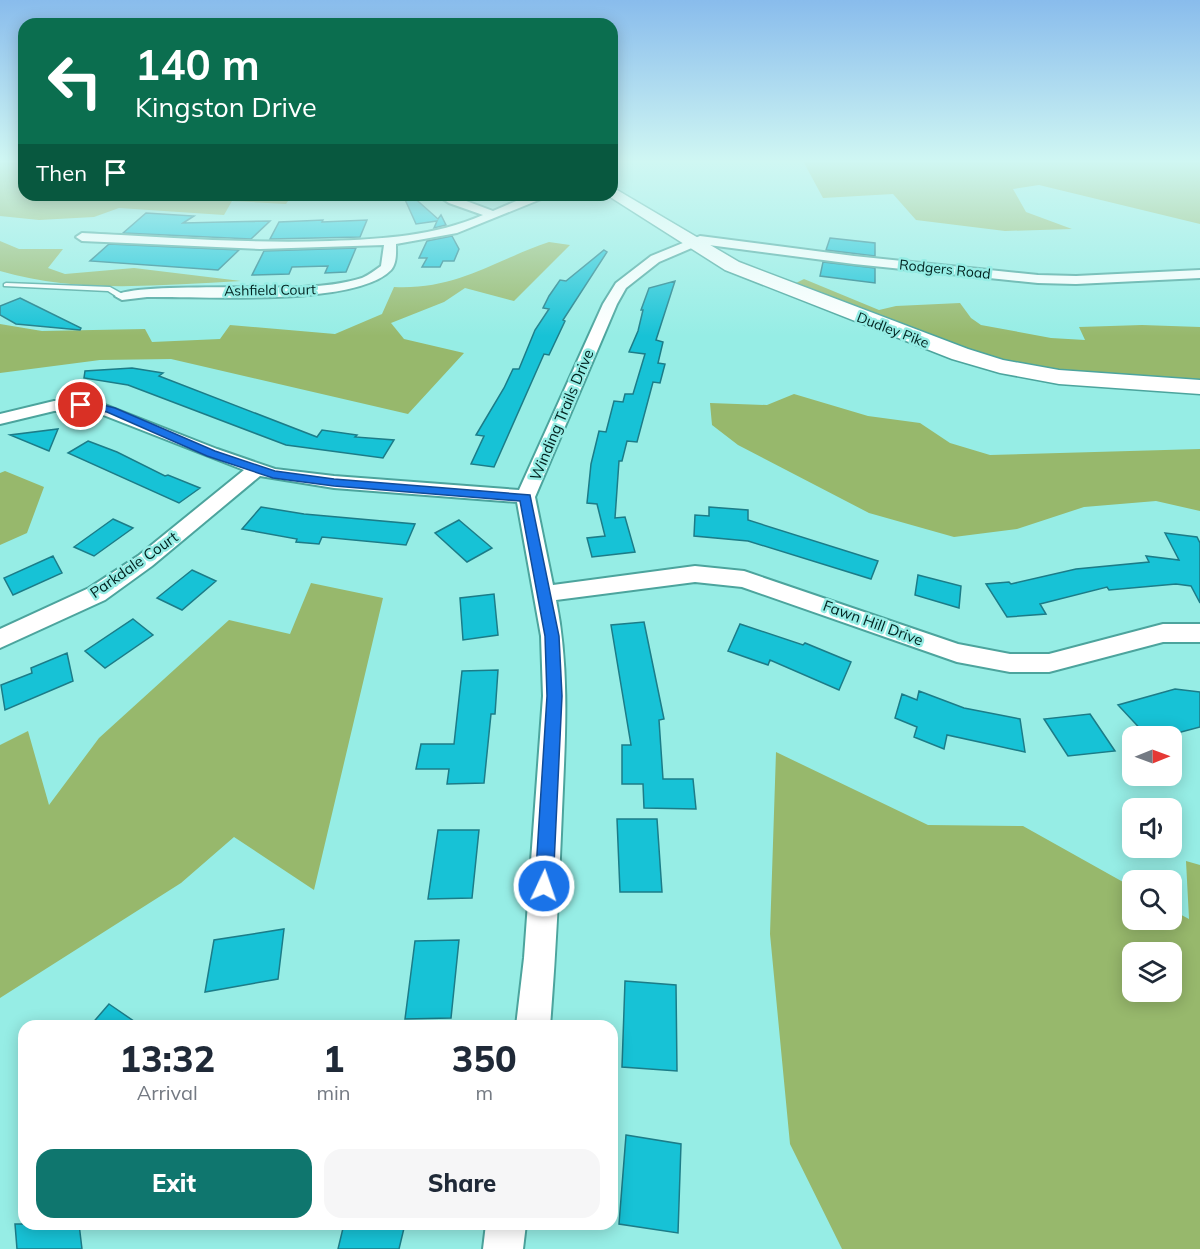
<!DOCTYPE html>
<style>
:root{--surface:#fff;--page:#f6f6f7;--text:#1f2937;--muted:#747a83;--accent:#0f766e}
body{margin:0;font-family:Mulish,sans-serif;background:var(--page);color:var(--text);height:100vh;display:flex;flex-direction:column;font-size:22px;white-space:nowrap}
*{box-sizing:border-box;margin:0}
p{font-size:20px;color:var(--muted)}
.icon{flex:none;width:33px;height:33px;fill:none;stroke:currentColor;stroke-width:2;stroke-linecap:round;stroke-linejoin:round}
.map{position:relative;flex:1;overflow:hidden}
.details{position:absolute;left:18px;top:1020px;width:600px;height:210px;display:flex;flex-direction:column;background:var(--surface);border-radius:18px;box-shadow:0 3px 15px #0003}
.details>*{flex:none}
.hud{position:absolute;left:18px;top:18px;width:600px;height:183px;border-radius:18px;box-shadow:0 3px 15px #0003;background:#0b6e4f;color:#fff;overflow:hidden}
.needle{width:39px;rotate:89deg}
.tools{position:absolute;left:1122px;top:726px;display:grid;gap:12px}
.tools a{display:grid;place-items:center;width:60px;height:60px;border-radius:12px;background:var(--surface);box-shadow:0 3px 15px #0003;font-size:30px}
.pin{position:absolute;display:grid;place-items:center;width:51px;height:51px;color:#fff;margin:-26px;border:3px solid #fff;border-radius:50%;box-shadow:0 2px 6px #0007}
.me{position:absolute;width:66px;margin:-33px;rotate:3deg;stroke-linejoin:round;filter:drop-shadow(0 0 4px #0008)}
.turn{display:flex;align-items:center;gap:21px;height:126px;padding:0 18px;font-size:27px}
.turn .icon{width:78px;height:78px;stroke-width:2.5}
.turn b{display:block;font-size:42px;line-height:51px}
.then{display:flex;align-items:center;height:57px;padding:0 18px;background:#0003;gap:12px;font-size:22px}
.eta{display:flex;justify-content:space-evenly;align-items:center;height:102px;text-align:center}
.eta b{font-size:36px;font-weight:800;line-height:42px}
.cta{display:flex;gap:12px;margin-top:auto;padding:12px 18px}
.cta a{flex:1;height:69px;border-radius:18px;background:var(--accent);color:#fff;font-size:24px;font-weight:800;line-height:69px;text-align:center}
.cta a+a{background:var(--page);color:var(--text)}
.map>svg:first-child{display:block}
</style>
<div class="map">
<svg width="1200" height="1249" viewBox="0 0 1200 1249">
<rect width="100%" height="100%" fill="#96ede5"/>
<path fill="#97b86c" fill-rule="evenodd" d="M0 161H24V195H292L286 204 232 201 224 215 119 208 94 217 39 220 0 216Z
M803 161H1200V224L1039 185 1013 189 1026 212 1072 229 1005 231 916 220 893 194 823 198Z
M0 241 19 249H63L48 268 65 274 134 268 241 281C160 285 79 294 0 271Z
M549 242 570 245 514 301 465 288 444 302 391 323 404 339 464 353 408 414 171 359 100 360 0 373V324L42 331 145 329 152 342 220 339 230 325 335 334 382 314 394 287C457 290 493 261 549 242Z
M804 279 879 310 896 306 960 303 971 318 981 325 1051 338 1085 340 1079 327 1142 325 1200 327V387L1034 373 786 288Z
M794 394 868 416 920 423 950 443 990 455 1200 449V511L1156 501 1084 507 1017 529 954 537 869 513 738 445 712 425 710 403 767 405Z
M5 471 44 487 27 533 0 545V473Z
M311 583 383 598 314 890 234 837 181 883 0 998V745L28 731 49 805 99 738 229 620 290 634Z
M776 752 928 825 1023 826 1132 887V920H1172V910L1189 919 1186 861 1200 865V1249H842L790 1144 770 934ZM1132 952H1172V992H1132Z"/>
<path fill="#17c2d6" stroke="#1c7c88" stroke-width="1.5" d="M403 195H411L438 219 441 215 446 225 434 228 437 221 416 224Z
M146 213 194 216 183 223 270 221 251 239 123 233Z
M323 220 322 222 367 220 360 237 270 239 279 222Z
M452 236 459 249 454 261H443L440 267H422L427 258H419L427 241Z
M830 238 875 243V256L826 250Z
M109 244 239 250 218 270 90 261Z
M356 248 346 272 325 273 328 266 292 267 289 274 252 275 264 251Z
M604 250 607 252 563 320 565 321 549 355 544 354 494 467 471 464 484 436 476 435 504 388 513 369H519L535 330 549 309 543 308 549 296 560 280 566 281Z
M823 262 875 268V283L820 276Z
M675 281 656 340 663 342 658 363 665 364 660 383 653 382 637 442 627 441 622 461H619L615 518 625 517 635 552 592 557 587 538 605 536 597 504 587 503 591 464 599 431 606 432 614 401 623 402 625 394H633L645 354 629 352 638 331 643 310H641L649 288Z
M20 298 81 328 80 330 16 324 0 315V306Z
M132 368 163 373 159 376 317 437 322 430 357 435 355 437 394 440 383 458 286 445 128 385 84 378 85 371Z
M58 429 49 451 10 435Z
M88 441 117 452 165 476 168 475 200 488 179 503 68 453Z
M261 507 304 514 415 524 406 545 322 537 319 544 296 542 297 539 242 529Z
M709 507 748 510V520L878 561 871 579 748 541 694 536 695 515 709 516Z
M113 519 133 528 94 556 74 547Z
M459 520 492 548 467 562 435 533Z
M1165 533 1197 537 1200 543V603L1191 586 1176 584 1109 590 1107 587 1040 604 1046 614 1007 617 986 584 1009 582 1011 584 1076 569 1149 562 1146 556 1179 560Z
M53 556 62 573 13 595 4 578Z
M192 570 216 581 182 610 157 598Z
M918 575 961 586 959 608 915 595Z
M494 594 498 635 463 640 460 598Z
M133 619 153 635 105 668 85 651Z
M644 622 664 719 659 720 663 779H693L696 809 644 808 643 784H622V745H631L611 625Z
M740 624 803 645 805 643 851 662 839 690 770 660 768 665 728 651Z
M67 653 73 681 5 710 1 685 32 673 31 668Z
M498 670 495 714H491L484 783 447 784 449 769H416L421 744H454L462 671Z
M1175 689 1200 692V727L1166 736H1147L1118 705Z
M919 691 964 708 1020 719 1025 752 947 735 944 749 914 737 917 727 895 718 902 694 917 700Z
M1090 714 1115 751 1068 756 1044 719Z
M617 819H657L662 892H620Z
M438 830H479L472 898 428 899Z
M284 929 278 979 205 992 214 940Z
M459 940 451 1018 405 1019 415 941Z
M625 981 676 985 677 1071 622 1067Z
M109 1004 141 1026H90Z
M626 1135 681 1144 678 1233 619 1224Z
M15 1224H79L82 1249H17Z
M344 1224H405L399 1249H338Z"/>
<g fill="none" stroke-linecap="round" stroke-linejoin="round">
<g stroke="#4ca49d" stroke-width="3">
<path id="lane" d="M6 283 110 287 126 296 119 298 108 291 4 286V284Z"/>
</g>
<g stroke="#4ca49d" stroke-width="4">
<path id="street" d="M437 195H450L493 211 528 196 551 195 457 233 396 244C396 252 397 263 391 270 356 307 200 296 147 297L122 300 115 296C128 283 274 289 303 287 322 286 343 284 362 278 369 275 375 270 381 266L384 245 260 249 82 241 76 237 82 233C165 237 247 244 330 241 382 239 435 236 483 215L449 203Z
M700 236 854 256 1038 275 1076 276 1200 270V278L1076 284 1038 283 854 264 701 244 659 262 626 288 617 304 535 497 553 585 695 566 744 571 958 644 1010 654H1049L1163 624H1200V642H1163L1049 672H1010L957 662 742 587 695 582 556 600C570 671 565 740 562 811 559 883 556 954 550 1026H516L524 958 543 696 541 636 517 502 334 488 260 476 152 566 105 600 0 648V629L89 588 138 556 244 470 93 411H54L0 424V414L54 401H95L217 449 275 469 334 476 519 490 603 304 616 283 651 256Z
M486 1224H526L523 1249H483Z"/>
</g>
<g stroke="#4ca49d" stroke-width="3">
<path id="secondary" d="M612 187 739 262 968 349 1003 360 1059 370 1200 380V394L1059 384 1000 373 952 359 725 270 607 195H612Z"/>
</g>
<use href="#lane" fill="#fff" fill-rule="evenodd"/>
<use href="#street" fill="#fff" fill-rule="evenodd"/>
<use href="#secondary" fill="#fff" fill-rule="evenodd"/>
</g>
<linearGradient id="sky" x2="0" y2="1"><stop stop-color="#89bcec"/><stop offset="0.48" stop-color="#d0f7f3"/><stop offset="1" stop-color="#d0f7f3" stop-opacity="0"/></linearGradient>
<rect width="1200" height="336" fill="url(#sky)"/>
<path fill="#1a73e8" stroke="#114b97" stroke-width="1.5" d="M81 402 95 403 115 408 215 451 275 471 334 479 530 495 559 636 562 696 553 886 550 893 544 896 538 893 535 886 547 696 545 636 520 501 334 486 273 478 207 456 107 412 77 407V403Z"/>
<g text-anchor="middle" stroke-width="5" stroke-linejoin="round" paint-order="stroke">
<g font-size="14" fill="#00221f" stroke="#96ede5">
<text transform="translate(945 269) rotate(6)" y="5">Rodgers Road</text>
<text transform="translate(270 290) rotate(-1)" y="5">Ashfield Court</text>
<text transform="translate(893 330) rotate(21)" y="5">Dudley Pike</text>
</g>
<g font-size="15" fill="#00221f" stroke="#96ede5">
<text transform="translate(562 415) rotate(-67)" y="5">Winding Trails Drive</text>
<text transform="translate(134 565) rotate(-35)" y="5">Parkdale Court</text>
<text transform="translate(873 623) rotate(20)" y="5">Fawn Hill Drive</text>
</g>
</g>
</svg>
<div class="tools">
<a><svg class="needle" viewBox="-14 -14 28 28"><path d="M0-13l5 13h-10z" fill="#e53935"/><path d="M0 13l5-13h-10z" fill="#747a83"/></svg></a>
<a><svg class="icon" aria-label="sound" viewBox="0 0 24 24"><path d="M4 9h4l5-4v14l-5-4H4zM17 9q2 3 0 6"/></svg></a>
<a><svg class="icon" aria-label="search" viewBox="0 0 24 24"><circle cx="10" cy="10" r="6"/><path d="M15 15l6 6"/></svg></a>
<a><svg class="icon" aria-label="layers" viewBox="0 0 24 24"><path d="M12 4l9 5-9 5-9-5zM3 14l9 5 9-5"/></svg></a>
</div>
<div class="pin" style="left:81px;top:405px;background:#d93025"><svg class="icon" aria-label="arrive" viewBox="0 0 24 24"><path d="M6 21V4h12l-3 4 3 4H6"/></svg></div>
<svg class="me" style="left:544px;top:886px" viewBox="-20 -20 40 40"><circle r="17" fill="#1a73e8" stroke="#fff" stroke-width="3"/><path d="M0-11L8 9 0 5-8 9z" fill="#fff"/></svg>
<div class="hud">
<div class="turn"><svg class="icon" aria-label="left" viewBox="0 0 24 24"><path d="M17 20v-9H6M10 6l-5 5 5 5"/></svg><div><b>140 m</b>Kingston Drive</div></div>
<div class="then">Then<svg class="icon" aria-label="arrive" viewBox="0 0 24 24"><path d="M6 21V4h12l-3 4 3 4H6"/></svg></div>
</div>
<section class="details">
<div class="eta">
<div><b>13:32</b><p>Arrival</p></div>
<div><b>1</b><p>min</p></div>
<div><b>350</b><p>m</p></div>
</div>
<div class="cta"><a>Exit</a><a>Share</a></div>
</section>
</div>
